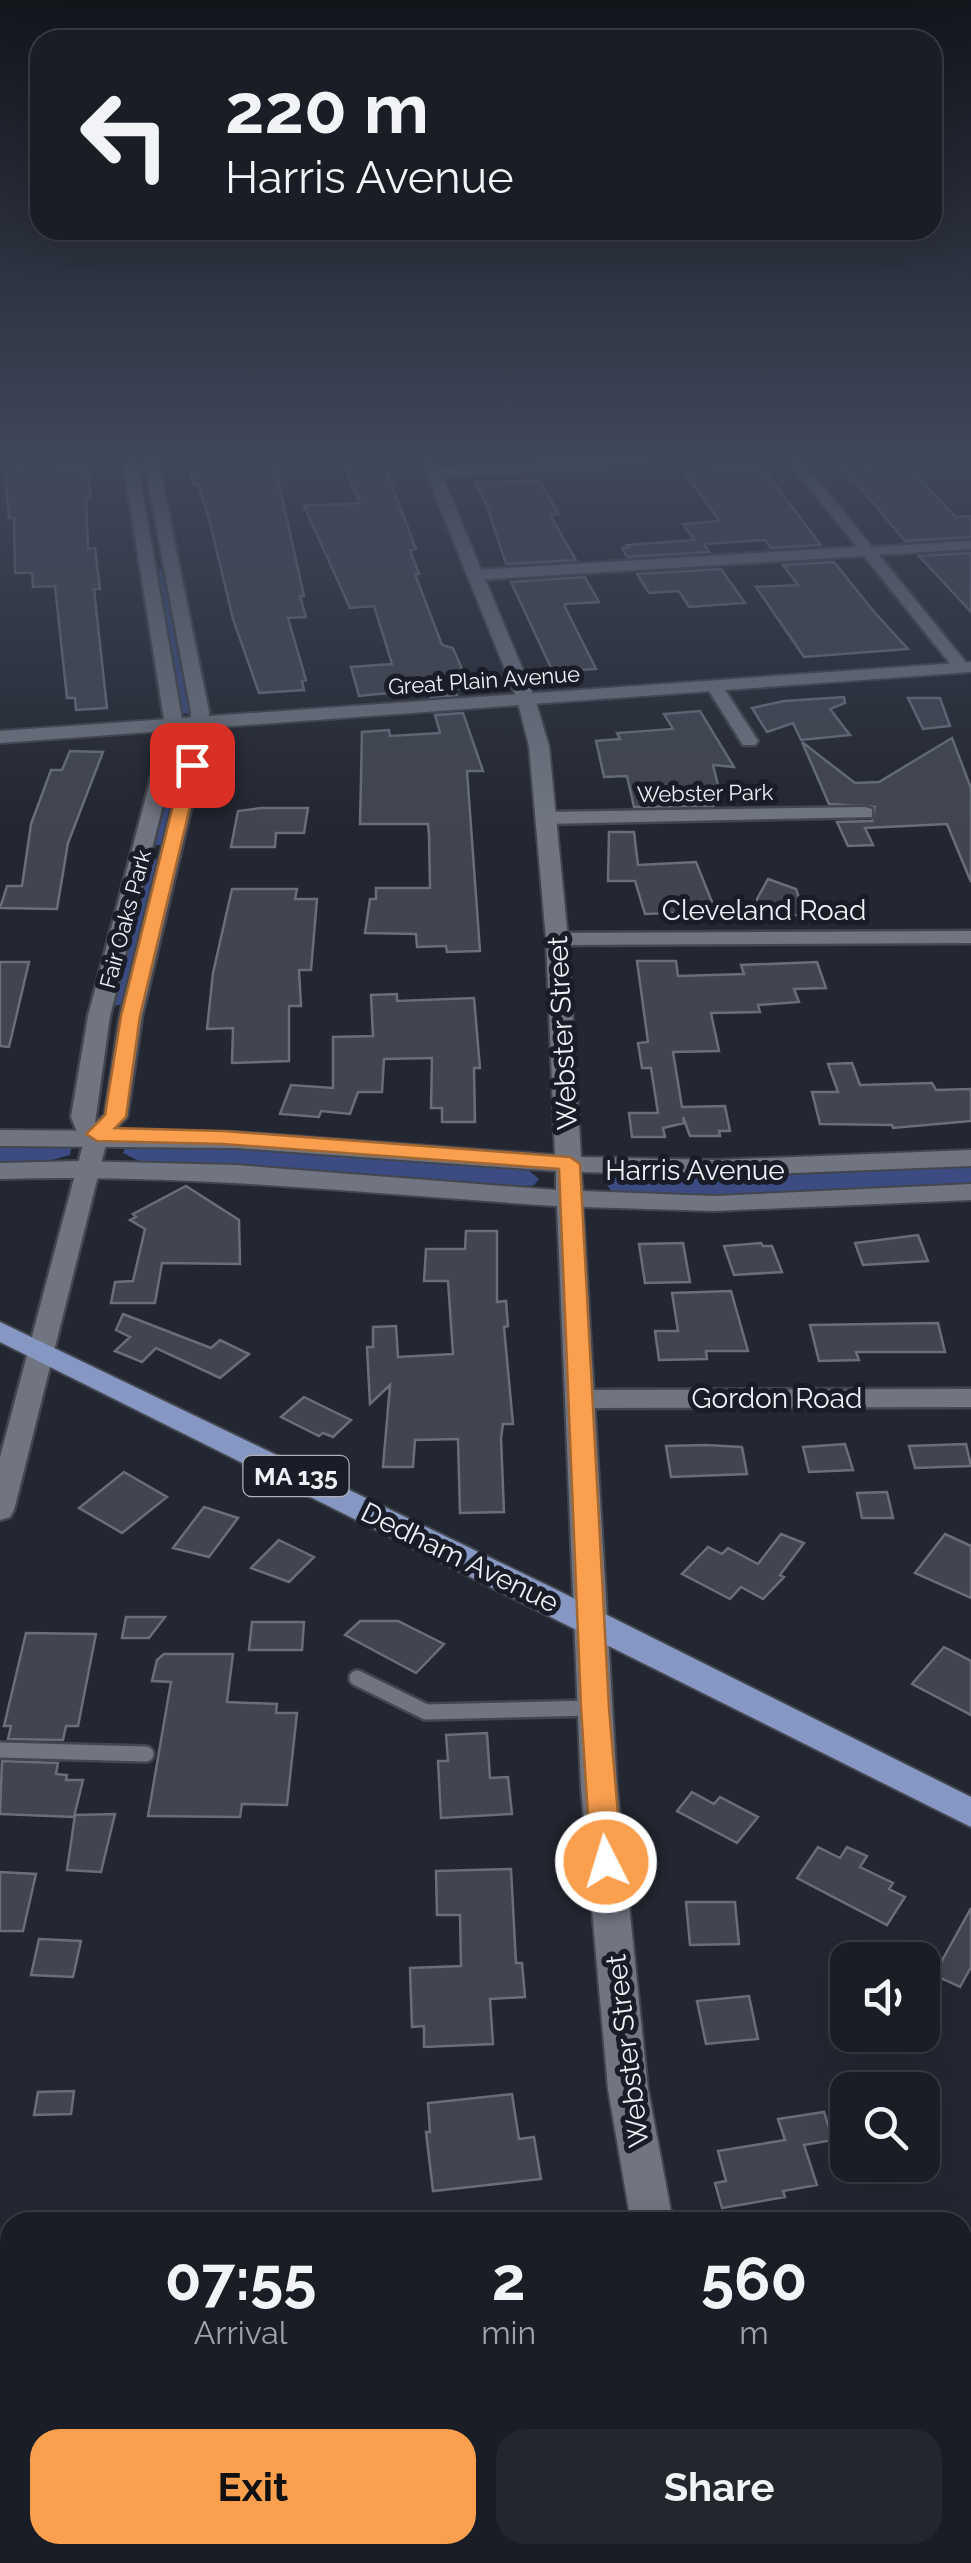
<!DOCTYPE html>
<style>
:root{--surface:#1a1d25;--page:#23262d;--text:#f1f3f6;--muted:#9fa2a7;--line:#383b42;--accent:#fa9f4e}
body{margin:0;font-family:Raleway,sans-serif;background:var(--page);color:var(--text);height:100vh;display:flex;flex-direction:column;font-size:38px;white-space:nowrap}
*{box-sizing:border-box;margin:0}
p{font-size:32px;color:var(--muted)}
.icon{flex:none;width:55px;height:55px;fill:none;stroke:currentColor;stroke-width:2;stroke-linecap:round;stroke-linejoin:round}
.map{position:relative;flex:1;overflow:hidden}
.drawer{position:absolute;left:0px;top:2212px;width:972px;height:352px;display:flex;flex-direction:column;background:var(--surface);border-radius:30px 30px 0 0;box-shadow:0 10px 40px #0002,0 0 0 2px var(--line)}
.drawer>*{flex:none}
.top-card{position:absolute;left:30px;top:30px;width:912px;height:210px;border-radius:30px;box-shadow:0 10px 40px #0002,0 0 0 2px var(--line);background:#1a1d25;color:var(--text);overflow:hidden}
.fabs{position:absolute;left:830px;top:1942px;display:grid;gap:20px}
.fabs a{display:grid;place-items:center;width:110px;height:110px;border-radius:20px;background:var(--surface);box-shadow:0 10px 40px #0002,0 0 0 2px var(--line);font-size:50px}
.pin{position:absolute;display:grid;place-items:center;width:85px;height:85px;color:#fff;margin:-42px;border-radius:20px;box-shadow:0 5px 15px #0006}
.me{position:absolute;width:110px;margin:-55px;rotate:355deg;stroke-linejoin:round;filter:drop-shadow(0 0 8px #0008)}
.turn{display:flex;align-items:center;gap:35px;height:210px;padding:0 30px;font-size:45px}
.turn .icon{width:130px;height:130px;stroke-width:2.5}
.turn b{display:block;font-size:70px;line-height:85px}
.eta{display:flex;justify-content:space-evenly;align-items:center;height:170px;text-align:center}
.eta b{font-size:60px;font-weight:700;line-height:70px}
.action{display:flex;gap:20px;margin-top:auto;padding:20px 30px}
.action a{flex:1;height:115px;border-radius:30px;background:var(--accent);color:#111;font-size:40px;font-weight:700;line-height:115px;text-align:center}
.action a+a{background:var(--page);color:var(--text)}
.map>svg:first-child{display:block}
</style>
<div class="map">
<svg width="971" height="2563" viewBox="0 0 971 2563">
<rect width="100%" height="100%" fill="#232731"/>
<path fill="#3c4c83" d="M164 568 192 714 182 713 156 570Z
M181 730H192L163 845H153Z
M160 859 125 1004 112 1006 148 860Z
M193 1143 527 1169 539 1179 534 1185 518 1187 139 1161 123 1153 126 1146Z
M0 1145 69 1146 71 1149 70 1155 45 1162 0 1164Z
M971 1166V1185L757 1195 613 1193 607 1185 611 1179 624 1175 774 1176Z"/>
<path fill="#414550" stroke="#696e7a" stroke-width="2.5" d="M188 461H274L304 596H300L306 617 288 618 306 680 302 681 304 690 259 693 233 619 209 519 198 484H193Z
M342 461H383L416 549 410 550 419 574H415L442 645 453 648 470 688 455 689 457 695 430 697 427 689 359 696 351 667 392 664 374 606 350 608 304 506 360 503Z
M838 461H865L873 471 909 469 956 517 971 516V537L905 541Z
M760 465 821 545 771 548 765 540 704 544 709 552 627 557 622 548 629 547 627 545 694 540 683 524 720 521 683 471Z
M87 468 91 498H86L88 549 95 548 100 589H94L107 708 76 710 75 698H67L55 586 33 587 32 573H15L14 518H9L5 471Z
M539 481 559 514 550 515 576 560 506 564 485 501 474 482Z
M971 553V612L919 556Z
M834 562 876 614 908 649 804 657 756 587 798 585 783 565Z
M721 569 745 603 689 607 679 591 649 593 637 574Z
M585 577 599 602 565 604V607L596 669 553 672 511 582Z
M844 697 845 703 830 709 850 735 801 740 793 723 767 732 752 708 784 701Z
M908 698H940L950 726 923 729Z
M700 711 734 767 713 765 719 789 709 790 713 806 634 807 627 776 604 777 596 741 620 739 617 733 673 729 664 714Z
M463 713 483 771H467L480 951 447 952 446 946 417 947 416 934 365 933 370 899H376V888H430L429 835 428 824H360L362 732 389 730 390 736 440 733 435 715Z
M952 738 971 788V882L947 824 865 828 873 845 848 846 837 822 872 821 875 807 829 804 802 742 855 783 879 782Z
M70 751 103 752 68 843 57 909 0 908 7 886H22L31 824 51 770H62Z
M261 808H308L304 833H276L275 847H231L238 811Z
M609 832H634L638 865 696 862 712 902 691 903 694 912 645 914 635 881H608Z
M768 879 796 889 805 915 761 916 757 899Z
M232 889H297L295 899H317L311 970H299L301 1006H289V1061L232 1063 233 1028 207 1029 213 973Z
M637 961H676L678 976 744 974 741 965 817 962 826 988 794 989 799 1002 758 1005 760 1012 711 1013 719 1051 673 1052 682 1107 725 1106 730 1131H719L720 1136H690L683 1117 684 1123 663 1128 665 1137H632L629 1113H658L651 1068H642L638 1043 648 1042Z
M0 962H29L9 1047 0 1046Z
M397 994V1001L474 998 480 1068H474L475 1122H442V1108H431L432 1058 384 1059 382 1092H358L350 1114 321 1111 319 1117 280 1114 291 1085 333 1088V1037L373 1036 371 995Z
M852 1063 860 1085 932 1083 936 1090 971 1089V1121L893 1128 892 1125 820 1124 812 1092H838L828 1064Z
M186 1186 239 1220 240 1264 162 1263 155 1303H111L115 1282 133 1281 145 1229 130 1220 136 1217 133 1214Z
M466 1231H497V1302L506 1301 508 1326 504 1327 513 1424H503L501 1438 504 1512 460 1513 458 1439 415 1440 413 1467H383L390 1385 370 1404 367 1347H373V1327L396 1326 398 1357 453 1354 448 1281H424L426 1249H465Z
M918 1235 928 1261 863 1265 855 1243Z
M683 1243 690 1282 645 1283 639 1244Z
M761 1243 763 1246H772L782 1272 734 1275 724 1246Z
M731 1291 748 1351H706L707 1359 659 1360 655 1331H678L672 1293Z
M123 1314 211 1348 220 1340 249 1354 220 1378 156 1348 142 1362 115 1351 130 1337 116 1330Z
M938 1323 945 1352H856L859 1360 819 1361 810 1325Z
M304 1397 351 1420 333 1437 323 1433 319 1436 281 1417Z
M845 1444 853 1470 809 1472 803 1447Z
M966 1444 971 1466 915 1468 909 1446Z
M706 1445 742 1447 747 1474 671 1477 666 1446Z
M124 1472 167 1497 122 1533 79 1508Z
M887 1492 893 1518H862L857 1493Z
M204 1507 238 1518 209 1557 173 1548Z
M781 1534 804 1543 780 1575 784 1577 763 1599 741 1587 730 1599 682 1574 708 1547 722 1554 728 1548 758 1564Z
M945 1534 971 1546V1598L915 1573Z
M279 1540 314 1557 289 1582 251 1568Z
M126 1617H165L149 1638H122Z
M360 1621H398L444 1644 416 1673 345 1635Z
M252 1622H304L302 1650H249Z
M26 1633 96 1634 78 1726H66L63 1740 8 1739 11 1726H4Z
M944 1647 971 1661V1715L912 1684Z
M164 1654H233L227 1702 277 1704 276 1713H297L287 1805 242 1804 240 1817 148 1816 171 1682 152 1681 157 1660Z
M487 1733 490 1778 508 1777 512 1814 441 1818 438 1761H448L446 1735Z
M2 1761 58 1763 56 1774 67 1775 66 1780H83L74 1817 0 1814Z
M692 1792 714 1804 720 1797 758 1817 737 1843 677 1811Z
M115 1814 101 1872 67 1870 75 1815Z
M818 1847 840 1858 847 1847 867 1856 860 1867 893 1883 889 1889 905 1897 887 1925 797 1878Z
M511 1869 516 1963H522L525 1997 490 1999 493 2044 424 2047V2026L412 2027 410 1968 461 1966 460 1915H437L436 1871Z
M0 1872 36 1874 23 1931H0Z
M686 1902H735L739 1944 690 1945Z
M971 1908V1967L960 1987 934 1975Z
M39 1939 81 1941 73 1977 31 1975Z
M749 1996 758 2039 706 2044 697 2001Z
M74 2091 71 2114 34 2115 38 2092Z
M512 2094 519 2139 534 2137 541 2179 433 2191 426 2132H430L428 2103Z
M824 2112 833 2140 804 2145 817 2185 783 2191 785 2197 722 2208 715 2183 726 2181 718 2151 785 2140 778 2119Z"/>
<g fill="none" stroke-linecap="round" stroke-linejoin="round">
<g stroke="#43464e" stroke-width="20">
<path id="service" d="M357 1678 426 1712 592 1708
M0 1750 146 1754"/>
</g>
<g stroke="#43464e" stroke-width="5">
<path id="minor" d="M123 461H137L183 725 110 1016 95 1123 105 1115 120 1016 190 736 191 712 144 461H158L209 712 208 736 142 1016 127 1117 108 1136 14 1510 10 1517 0 1520V1457L85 1137 77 1132 71 1117 88 1016 165 725Z
M570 461H657L650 465 433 477 426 473 433 469Z
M788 461H802L872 547 971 541V549L879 555 968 665V671H956L864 556 476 580 468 575 476 570 857 547Z
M708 682H720L758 741 755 745H743L706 686Z
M865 807 872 809V817L546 824 537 818 546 812Z
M971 931V943L557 945 547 939 557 933Z
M971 1389V1407L583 1408 574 1405 570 1399 574 1393 583 1390Z"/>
</g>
<g stroke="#43464e" stroke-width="4">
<path id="tertiary" d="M421 461H436L535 699 549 746 568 939 581 1157 715 1160 971 1150V1166L715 1176 581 1172 583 1191 714 1196 971 1184V1200L714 1211 583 1207 617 1787 648 2089 673 2222H631L608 2089 581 1787 557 1206C371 1194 187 1173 0 1179V1163L79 1161 236 1165 556 1190V1171L236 1148 0 1146V1130L236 1132 555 1155 546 939 529 746 517 699Z
M777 2555H827L831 2563H781Z"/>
</g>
<g stroke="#43464e" stroke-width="4">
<path id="secondary" d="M971 662V672L0 743V731Z"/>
</g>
<g stroke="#43464e" stroke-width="4">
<path id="primary" d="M0 1322 553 1588 971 1797V1827L0 1342Z"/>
</g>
<use href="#service" stroke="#707581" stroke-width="15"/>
<use href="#minor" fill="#707581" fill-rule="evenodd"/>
<use href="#tertiary" fill="#707581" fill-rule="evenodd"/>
<use href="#secondary" fill="#707581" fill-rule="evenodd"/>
<use href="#primary" fill="#8797c4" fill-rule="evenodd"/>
</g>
<linearGradient id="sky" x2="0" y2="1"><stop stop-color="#13151b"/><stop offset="0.56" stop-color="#3f475a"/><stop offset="1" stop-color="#3f475a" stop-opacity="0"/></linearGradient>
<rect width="971" height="820" fill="url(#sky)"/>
<path fill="#fa9f4e" stroke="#a26733" stroke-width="2.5" d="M192 760 200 765 140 1016 126 1117 115 1128 223 1131 570 1157 580 1164 609 1708 622 1862 617 1871 606 1875 596 1871 591 1862 581 1708 559 1169 223 1144 97 1141 86 1134 105 1115 121 1016 183 765Z"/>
<g text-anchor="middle" stroke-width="10" stroke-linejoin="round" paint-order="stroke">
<g font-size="22" fill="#edf0f7" stroke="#1a1d27">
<text transform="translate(484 680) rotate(-4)" y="8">Great Plain Avenue</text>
<text transform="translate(705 793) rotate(-1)" y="8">Webster Park</text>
<text transform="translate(125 919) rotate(-75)" y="8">Fair Oaks Park</text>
</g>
<rect fill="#1a1d27" stroke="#aeb1b9" stroke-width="2.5" x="243.5" y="1456" width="105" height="40" rx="8"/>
<g font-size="25" font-weight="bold" fill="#edf0f7">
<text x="296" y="1485">MA 135</text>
</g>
<g font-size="28" fill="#edf0f7" stroke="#1a1d27">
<text x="764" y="920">Cleveland Road</text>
<text transform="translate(562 1033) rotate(-93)" y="10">Webster Street</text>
<text x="695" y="1180">Harris Avenue</text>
<text x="777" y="1408">Gordon Road</text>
<text transform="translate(460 1557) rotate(26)" y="10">Dedham Avenue</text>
<text transform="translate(627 2051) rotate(-97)" y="10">Webster Street</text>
</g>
</g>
</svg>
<div class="fabs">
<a><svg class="icon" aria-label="sound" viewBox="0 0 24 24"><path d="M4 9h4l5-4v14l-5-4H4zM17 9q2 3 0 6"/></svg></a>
<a><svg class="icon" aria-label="search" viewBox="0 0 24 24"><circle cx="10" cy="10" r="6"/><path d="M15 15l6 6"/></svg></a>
</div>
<div class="pin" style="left:192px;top:765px;background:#d93025"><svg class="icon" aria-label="arrive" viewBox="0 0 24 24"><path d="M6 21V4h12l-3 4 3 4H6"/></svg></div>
<svg class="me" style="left:606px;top:1862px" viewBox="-20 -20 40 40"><circle r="17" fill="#fa9f4e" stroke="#fff" stroke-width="3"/><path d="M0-11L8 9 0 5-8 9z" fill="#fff"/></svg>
<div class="top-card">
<div class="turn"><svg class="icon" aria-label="left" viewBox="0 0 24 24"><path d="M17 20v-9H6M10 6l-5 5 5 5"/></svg><div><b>220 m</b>Harris Avenue</div></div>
</div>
<section class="drawer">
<div class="eta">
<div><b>07:55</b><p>Arrival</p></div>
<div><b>2</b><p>min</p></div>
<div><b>560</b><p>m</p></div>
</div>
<div class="action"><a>Exit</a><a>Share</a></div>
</section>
</div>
